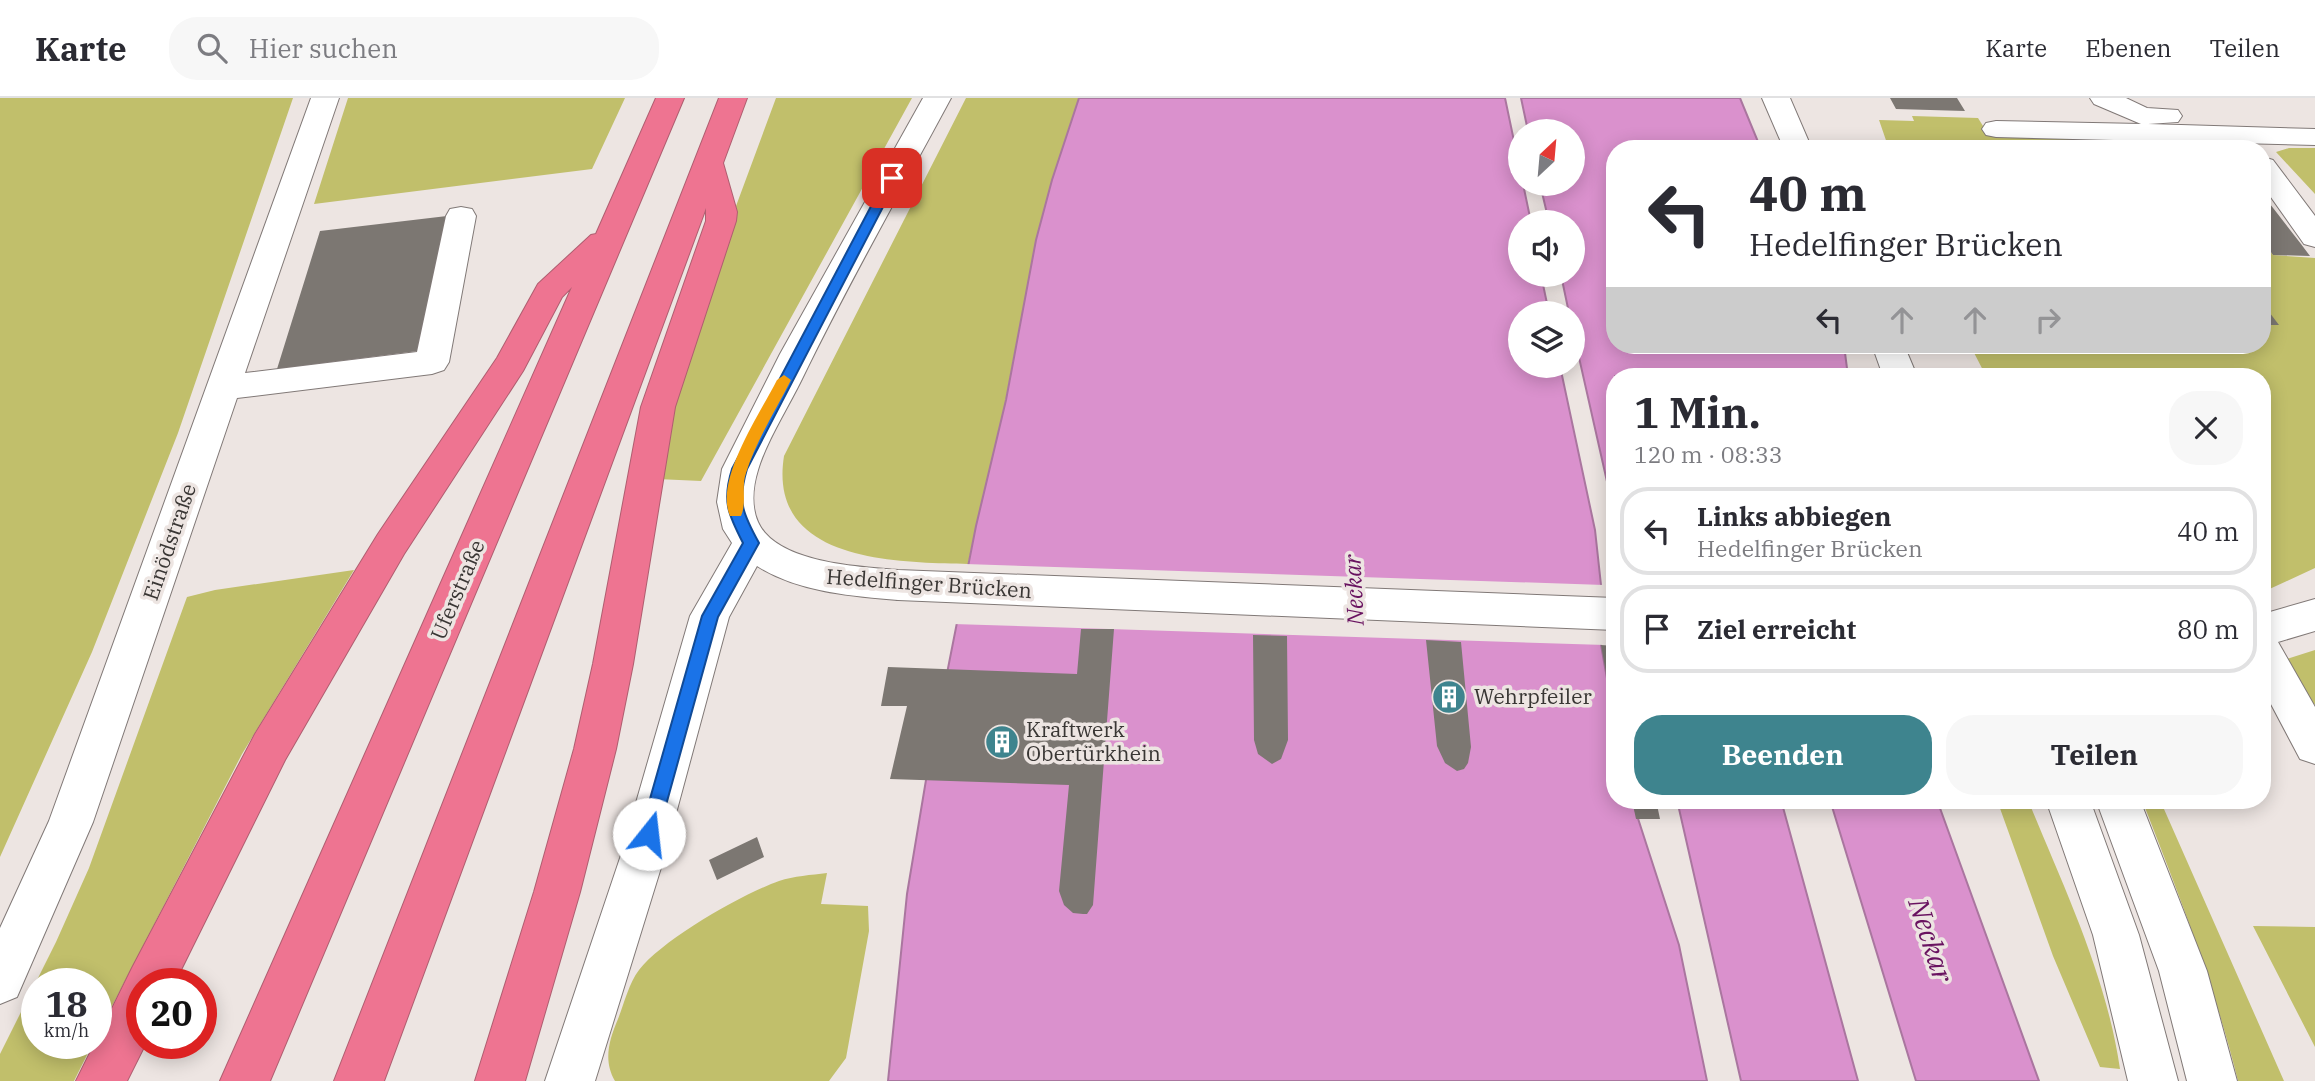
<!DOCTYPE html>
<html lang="de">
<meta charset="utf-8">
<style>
:root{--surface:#fff;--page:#f7f7f7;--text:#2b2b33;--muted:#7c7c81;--line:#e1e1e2;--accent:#3e848e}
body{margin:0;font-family:"IBM Plex Serif",serif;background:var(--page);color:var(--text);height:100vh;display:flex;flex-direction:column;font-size:26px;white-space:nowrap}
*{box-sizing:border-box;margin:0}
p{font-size:23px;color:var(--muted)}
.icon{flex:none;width:38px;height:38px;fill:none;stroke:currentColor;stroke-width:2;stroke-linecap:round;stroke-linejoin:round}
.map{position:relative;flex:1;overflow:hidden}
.side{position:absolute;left:1606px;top:270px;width:665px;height:441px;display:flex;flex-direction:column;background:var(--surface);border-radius:28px;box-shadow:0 4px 18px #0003}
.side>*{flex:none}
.hud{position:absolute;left:1606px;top:42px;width:665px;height:214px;border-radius:28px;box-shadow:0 4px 18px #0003;background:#fff;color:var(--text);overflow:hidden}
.needle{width:46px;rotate:26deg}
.fabs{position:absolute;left:1508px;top:21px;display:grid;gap:14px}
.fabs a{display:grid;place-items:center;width:77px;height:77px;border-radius:50%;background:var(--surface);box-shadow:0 4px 18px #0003;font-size:35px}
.speed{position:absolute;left:21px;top:870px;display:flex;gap:14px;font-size:35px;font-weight:700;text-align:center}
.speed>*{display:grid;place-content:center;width:91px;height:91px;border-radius:50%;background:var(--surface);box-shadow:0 4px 18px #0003;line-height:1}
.speed small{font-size:18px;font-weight:400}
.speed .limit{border:10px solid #d22;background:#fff;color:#111}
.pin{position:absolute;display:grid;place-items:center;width:60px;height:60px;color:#fff;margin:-30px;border-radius:14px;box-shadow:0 4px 10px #0006}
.me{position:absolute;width:77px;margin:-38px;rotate:16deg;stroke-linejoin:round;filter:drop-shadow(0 0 5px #0008)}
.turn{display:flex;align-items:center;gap:24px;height:147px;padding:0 28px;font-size:32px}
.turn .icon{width:91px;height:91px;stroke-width:2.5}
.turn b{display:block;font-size:49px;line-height:60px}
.lanes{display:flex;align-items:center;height:66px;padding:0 28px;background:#0003;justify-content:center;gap:35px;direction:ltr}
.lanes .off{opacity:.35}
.round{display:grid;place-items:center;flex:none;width:74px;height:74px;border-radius:28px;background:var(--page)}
.overview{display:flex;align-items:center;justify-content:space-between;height:119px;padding:0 28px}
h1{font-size:42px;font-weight:700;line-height:52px}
.action{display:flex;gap:14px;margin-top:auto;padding:14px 28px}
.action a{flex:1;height:80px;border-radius:28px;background:var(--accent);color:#fff;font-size:28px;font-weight:700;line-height:80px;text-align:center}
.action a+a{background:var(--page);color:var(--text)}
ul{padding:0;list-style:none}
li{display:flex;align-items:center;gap:21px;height:88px;margin:0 14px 10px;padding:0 14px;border:4px solid var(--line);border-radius:28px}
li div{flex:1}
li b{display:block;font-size:26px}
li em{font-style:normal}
header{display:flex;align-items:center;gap:42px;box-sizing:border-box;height:98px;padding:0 35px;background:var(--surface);border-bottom:2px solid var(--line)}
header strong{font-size:33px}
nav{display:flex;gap:38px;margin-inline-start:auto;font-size:24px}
.search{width:490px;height:63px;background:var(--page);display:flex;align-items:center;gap:18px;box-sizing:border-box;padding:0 24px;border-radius:28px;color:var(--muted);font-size:26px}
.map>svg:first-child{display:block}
</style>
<header>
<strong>Karte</strong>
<div class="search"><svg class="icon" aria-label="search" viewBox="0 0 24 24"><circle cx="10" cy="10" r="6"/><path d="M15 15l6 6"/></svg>Hier suchen</div>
<nav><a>Karte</a><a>Ebenen</a><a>Teilen</a></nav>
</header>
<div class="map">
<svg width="2315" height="983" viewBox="0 0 2315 983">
<rect width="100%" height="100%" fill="#ede5e2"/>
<path fill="#c1bf6b" d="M0 0H293L178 335 92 554 0 759Z
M348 0H625L592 71 314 106Z
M776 0H912L701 383 657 381 689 235Z
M966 0H1079C1044 98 1025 198 1006 300 996 356 979 410 968 466 897 464 767 465 784 358Z
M1912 18 1978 20 1988 36 2215 42 2235 51H1889L1879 22 1914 23Z
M2289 50H2315V96L2276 54Z
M2263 143 2273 157 2315 160V470L2263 494V278H1986L1970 247H2263Z
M354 472 242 656 96 939V886H37V945H93L74 983H0V956L56 844 89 770 187 499 215 492Z
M2315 552V606L2312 608 2284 562Z
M1997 702H2028C2064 790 2106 876 2120 971L2100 969 2053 858Z
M2142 702H2160L2284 983H2238C2214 886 2178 794 2142 702Z
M827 775 821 806 868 808 869 833 846 960 829 983H615C603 963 609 942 618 921 624 906 629 885 639 872 662 842 742 796 779 783 794 778 811 777 827 775Z
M2253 828 2315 829V949Z"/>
<path fill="#da91cd" stroke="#aa769f" stroke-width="2" d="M1079 0H1505L1531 124H1521V177H1541L1549 215H1521V268H1560L1595 432 1601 487V547L1615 625V702H1632L1679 847 1707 983H888L907 796 926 682 976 428 1006 302 1036 142 1052 82Z
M1521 0H1740L1761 51H1615V247H1844L1848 278H1615V419L1573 233V215H1569L1561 177H1573V124H1549L1540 86H1573V33H1528Z
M1677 702H1781L1858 983H1741Z
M1830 702H1937L2039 983H1916Z"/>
<path fill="#ede5e2" d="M965 466 1604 487 1605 547 953 526Z"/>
<path fill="#7c7772" d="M1890 0H1957L1965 13 1896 11Z
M2263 97 2301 146 2310 158 2273 157 2263 143Z
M447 118 418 253 277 271 320 133Z
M2263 206 2279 227H2263Z
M1081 531H1114L1093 807 1087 816H1083L1073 815 1064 807 1059 793 1069 687 890 681 907 608H881L888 569 1077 576Z
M1253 537 1287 538 1288 642 1281 661 1272 666 1258 656 1254 642Z
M1426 542 1461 544 1471 649 1468 665 1464 671 1457 673 1445 665 1437 648Z
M1601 547 1615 548V617L1614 618Z
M1632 702H1656L1660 721H1636Z
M757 739 764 759 717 782 709 762Z"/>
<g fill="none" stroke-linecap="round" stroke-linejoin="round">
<g stroke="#817977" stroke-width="2">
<path id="minor" d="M311 0H339L245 275 417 254 446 118 450 111 461 109 472 111 476 118 449 264 444 272 432 276 237 300 93 724 17 899 0 906V830L49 723Z
M923 0H951C901 93 848 186 802 281 789 308 766 344 758 372 753 388 751 408 758 424 776 465 859 469 898 472L1615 500V532L898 502C851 498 798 494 757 468L729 519 664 760 595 983H545L620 760 690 518 732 445 723 431 717 404 722 371 780 256Z
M1762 0H1790L1812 51H1784Z
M2090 0H2126L2147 10 2178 12 2182 18 2178 24 2148 26 2315 31V47L1996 39 1986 37 1982 31 1986 25 1996 23 2141 26 2094 6Z
M2263 59 2273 62 2315 118V149L2304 146 2263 88Z
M1872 247H1904L1917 278H1883Z
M2315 501V533L2278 544 2315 609V666L2300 661 2263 591V516Z
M2046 702H2090L2139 837 2178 983H2128L2093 837Z
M2096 702H2140L2207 873 2237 983H2187L2159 873Z"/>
</g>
<g stroke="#af5e70" stroke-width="2">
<path id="highway" d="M656 0H684L270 983H220L572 189 562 199 523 273 404 456 285 662 174 886H142V945H146L127 983H76L132 870 255 636 378 436 497 260 538 186 591 137 596 136Z
M719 0H747L723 65 737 114 736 123 675 309 633 566 616 651 580 794 525 983H475L534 794 574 651 593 566 641 309 706 123V110L384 983H334Z"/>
</g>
<use href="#minor" fill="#fff" fill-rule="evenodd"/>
<use href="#highway" fill="#ee7491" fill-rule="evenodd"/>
</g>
<path fill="#1a73e8" stroke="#114b97" stroke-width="2" d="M892 76 898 80 747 371C737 404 743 416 759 445L718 519 658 736 656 742 649 745 643 742 640 736 702 518 743 445C728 416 722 403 732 371L886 80Z"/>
<path fill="#f59e0b" d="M784 277 791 282C776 312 756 343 746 375 741 389 747 405 741 418H730C714 382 761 314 777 282Z"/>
<defs>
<g id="building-disc" transform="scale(1.75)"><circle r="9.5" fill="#3e848e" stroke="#ede5e2"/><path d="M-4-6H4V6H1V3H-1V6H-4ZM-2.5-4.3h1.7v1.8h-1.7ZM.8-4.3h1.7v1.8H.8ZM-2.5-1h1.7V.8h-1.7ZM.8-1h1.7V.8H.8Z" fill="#fff"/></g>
</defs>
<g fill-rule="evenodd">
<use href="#building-disc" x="1449" y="599"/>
<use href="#building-disc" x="1002" y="644"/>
</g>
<g text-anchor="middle" stroke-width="7" stroke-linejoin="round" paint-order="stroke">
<g font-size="21" fill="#393634" stroke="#ede5e2">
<text transform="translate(170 444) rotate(-71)" y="7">Einödstraße</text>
<text transform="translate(929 486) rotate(4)" y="7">Hedelfinger Brücken</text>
<text transform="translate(458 492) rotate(-67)" y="7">Uferstraße</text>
</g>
<g font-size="21" fill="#393634" stroke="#ede5e2" text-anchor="start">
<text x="1474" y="606">Wehrpfeiler</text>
<text x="1026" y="639">Kraftwerk<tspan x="1026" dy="24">Obertürkhein</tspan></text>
</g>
<g font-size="23" font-style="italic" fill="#691360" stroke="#ede5e2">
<text transform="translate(1354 492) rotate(-93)" y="8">Neckar</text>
</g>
<g font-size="28" font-style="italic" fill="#691360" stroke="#ede5e2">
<text transform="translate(1931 842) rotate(72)" y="10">Neckar</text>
</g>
</g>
</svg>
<div class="fabs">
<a><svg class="needle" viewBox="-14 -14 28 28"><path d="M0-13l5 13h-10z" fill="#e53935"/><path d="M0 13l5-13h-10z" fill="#7c7c81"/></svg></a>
<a><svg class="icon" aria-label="sound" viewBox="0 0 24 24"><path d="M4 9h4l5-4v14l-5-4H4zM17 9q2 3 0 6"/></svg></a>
<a><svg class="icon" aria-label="layers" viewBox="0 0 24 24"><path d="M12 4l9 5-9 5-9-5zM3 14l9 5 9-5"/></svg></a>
</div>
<div class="speed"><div>18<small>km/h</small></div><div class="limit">20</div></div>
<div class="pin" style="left:892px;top:80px;background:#d93025"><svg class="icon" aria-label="arrive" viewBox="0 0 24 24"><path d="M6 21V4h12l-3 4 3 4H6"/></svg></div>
<svg class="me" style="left:649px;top:736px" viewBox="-20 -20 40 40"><circle r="19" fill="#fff"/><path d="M0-13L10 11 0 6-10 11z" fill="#1a73e8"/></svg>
<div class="hud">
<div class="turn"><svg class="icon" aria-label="left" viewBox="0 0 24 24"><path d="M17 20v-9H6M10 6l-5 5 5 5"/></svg><div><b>40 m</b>Hedelfinger Brücken</div></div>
<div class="lanes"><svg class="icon" aria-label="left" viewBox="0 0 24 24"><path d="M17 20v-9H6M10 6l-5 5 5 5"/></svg><svg class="icon off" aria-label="ahead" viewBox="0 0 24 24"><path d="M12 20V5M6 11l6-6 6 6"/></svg><svg class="icon off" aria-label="ahead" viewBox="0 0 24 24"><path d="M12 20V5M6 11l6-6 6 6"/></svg><svg class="icon off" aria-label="right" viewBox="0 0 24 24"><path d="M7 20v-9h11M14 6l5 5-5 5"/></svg></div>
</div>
<section class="side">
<div class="overview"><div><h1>1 Min.</h1><p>120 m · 08:33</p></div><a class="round"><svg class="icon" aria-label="close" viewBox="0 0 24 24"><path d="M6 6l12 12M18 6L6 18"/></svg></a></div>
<ul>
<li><svg class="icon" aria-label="left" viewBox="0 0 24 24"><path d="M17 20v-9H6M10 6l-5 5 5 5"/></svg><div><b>Links abbiegen</b><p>Hedelfinger Brücken</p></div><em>40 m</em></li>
<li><svg class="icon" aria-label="arrive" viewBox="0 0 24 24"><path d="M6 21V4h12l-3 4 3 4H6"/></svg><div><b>Ziel erreicht</b></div><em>80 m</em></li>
</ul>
<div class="action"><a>Beenden</a><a>Teilen</a></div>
</section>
</div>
